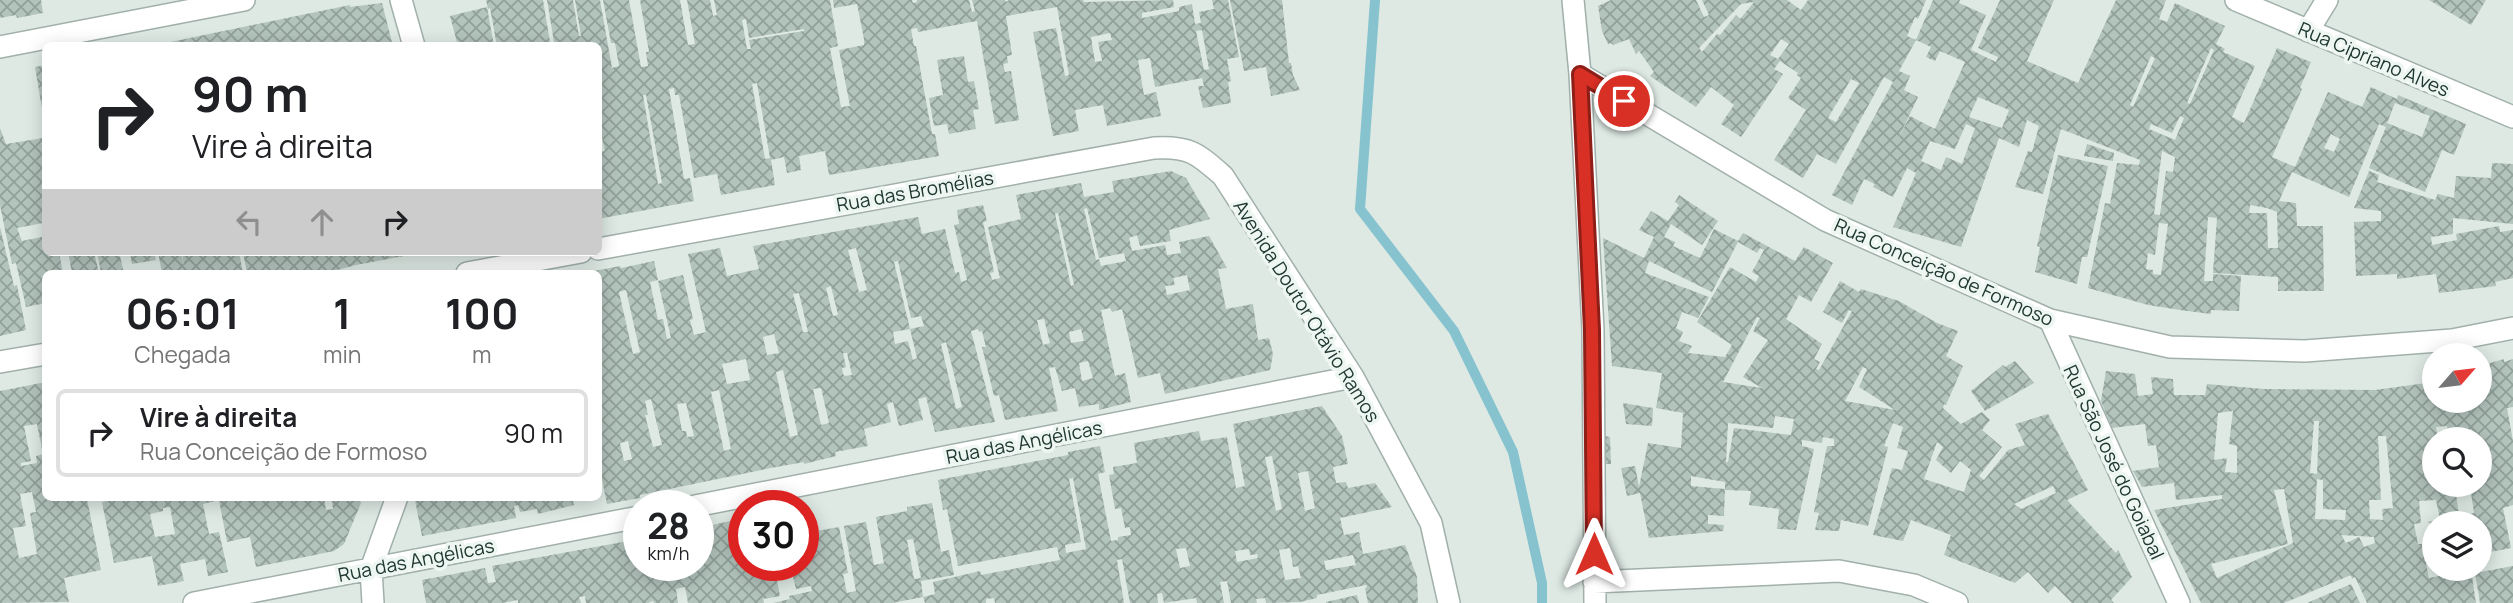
<!DOCTYPE html>
<html lang="pt">
<meta charset="utf-8">
<style>
:root{--surface:#fff;--page:#f2f2f2;--text:#202124;--muted:#757577;--line:#e0e0e0}
body{margin:0;font-family:Manrope,sans-serif;background:var(--page);color:var(--text);height:100vh;display:flex;flex-direction:column;font-size:26px;white-space:nowrap}
*{box-sizing:border-box;margin:0}
p{font-size:23px;color:var(--muted)}
.icon{flex:none;width:38px;height:38px;fill:none;stroke:currentColor;stroke-width:2;stroke-linecap:round;stroke-linejoin:round}
.map{position:relative;flex:1;overflow:hidden}
.sheet{position:absolute;left:42px;top:270px;width:560px;height:231px;display:flex;flex-direction:column;background:var(--surface);border-radius:10px;box-shadow:0 4px 18px #0003}
.sheet>*{flex:none}
.banner{position:absolute;left:42px;top:42px;width:560px;height:214px;border-radius:10px;box-shadow:0 4px 18px #0003;background:#fff;color:var(--text);overflow:hidden}
.needle{width:46px;rotate:62deg}
.tools{position:absolute;left:2422px;top:343px;display:grid;gap:14px}
.tools a{display:grid;place-items:center;width:70px;height:70px;border-radius:50%;background:var(--surface);box-shadow:0 4px 18px #0003;font-size:35px}
.speed{position:absolute;left:623px;top:490px;display:flex;gap:14px;font-size:35px;font-weight:700;text-align:center}
.speed>*{display:grid;place-content:center;width:91px;height:91px;border-radius:50%;background:var(--surface);box-shadow:0 4px 18px #0003;line-height:1}
.speed small{font-size:18px;font-weight:400}
.speed .limit{border:10px solid #d22;background:#fff;color:#111}
.pin{position:absolute;display:grid;place-items:center;width:60px;height:60px;color:#fff;margin:-30px;border:4px solid #fff;border-radius:50%;box-shadow:0 2px 7px #0007}
.me{position:absolute;width:77px;margin:-38px;rotate:0deg;stroke-linejoin:round;filter:drop-shadow(0 0 5px #0008)}
.turn{display:flex;align-items:center;gap:24px;height:147px;padding:0 35px;font-size:32px}
.turn .icon{width:91px;height:91px;stroke-width:2.5}
.turn b{display:block;font-size:49px;line-height:60px}
.lanes{display:flex;align-items:center;height:66px;padding:0 35px;background:#0003;justify-content:center;gap:35px;direction:ltr}
.lanes .off{opacity:.35}
.eta{display:flex;justify-content:space-evenly;align-items:center;height:119px;text-align:center}
.eta b{font-size:42px;font-weight:700;line-height:49px}
ul{padding:0;list-style:none}
li{display:flex;align-items:center;gap:21px;height:88px;margin:0 14px 10px;padding:0 21px;border:4px solid var(--line);border-radius:10px}
li div{flex:1}
li b{display:block;font-size:26px}
li em{font-style:normal}
.map>svg:first-child{display:block}
</style>
<div class="map">
<svg width="2513" height="603" viewBox="0 0 2513 603">
<defs>
<pattern id="building-cross-hatch" width="8" height="8" patternUnits="userSpaceOnUse" patternTransform="scale(1.75)"><rect width="8" height="8" fill="#b3c4bd"/><path d="M0 0l8 8M0 8l8-8" fill="none" stroke="#91a09a"/></pattern>
</defs>
<rect width="100%" height="100%" fill="#dee9e4"/>
<g fill="none" stroke-linecap="round" stroke-linejoin="round">
<path stroke="#86c3ce" stroke-width="10" d="M1375 0 1360 209 1454 331 1513 452 1542 583V603"/>
</g>
<path fill="url(#building-cross-hatch)" fill-rule="evenodd" d="M0 0H41L43 13 17 18 16 15 0 18Z
M486 0H543L550 42H554L547 0H573L579 36H581L575 0H600L612 68 619 66 615 43H611L603 0H629L641 67 648 66 646 52H649L640 0H680L688 45 695 44 687 0H710L713 16 717 15 714 0H830L838 46 830 48 841 107 850 106 839 50 864 45V39L857 4 834 8 833 0H912L913 3 917 2V0H969L972 12 975 11 972 0H1005L1006 2 1009 0H1083L1084 2 1173 0 1174 7 1142 13V18L1179 11V7L1192 4 1195 24 1201 23 1199 12 1214 9 1212 0H1228L1239 57 1227 59 1231 81 1228 82 1231 103 1203 108 1198 86H1204L1202 78 1155 87 1150 58 1138 60 1144 95 1156 92 1161 116 1107 126 1103 105 1075 110 1079 131 1053 136 1033 32 1056 28 1065 76 1069 75 1057 7 1006 16 1012 55 1007 56 1008 63 1003 64 1005 72 1011 71 1019 120 995 124 977 21 918 32 917 28 911 29 914 46H916L932 134H935L939 156 829 175 825 151 799 156 801 170 787 173 784 157 771 160 775 185 721 195 717 174 694 178 679 95H675L674 88 669 89 684 179 690 178 694 201 598 219V152L605 151 598 119V46H497L490 8 488 9ZM746 19 749 38 804 29V31L749 40 751 49H747L742 20ZM1202 30 1209 69 1204 70 1196 31ZM1110 33 1112 40 1098 42 1102 61 1095 62 1091 37ZM757 83 770 158 765 159 752 84ZM643 95H646L662 183 658 184Z
M1230 0H1282L1289 63H1291L1293 75 1300 90 1271 96 1266 67 1244 71Z
M1611 0H1696L1704 17 1709 15 1702 0H1787L1801 10 1808 0H1926L1918 19 1915 17 1907 36 1916 40 1899 71 1910 76 1904 90 1918 97 1898 139 1910 116 1935 129 1965 62 1940 51 1935 61 1926 57 1931 47 1916 40 1933 0H1960L1959 3 1986 15 1971 50 1996 62 1998 57 1978 48 2000 0H2054L2027 61 2078 83 2116 0H2166L2159 19 2167 22 2175 3 2225 26 2216 44 2225 49 2223 52 2255 66 2232 117 2244 123 2277 48 2311 62 2300 88 2302 89 2272 157 2295 167 2328 92 2362 107 2371 87 2397 99 2398 95 2466 124 2454 155 2442 150 2425 192 2369 168 2386 127 2379 124 2349 197 2292 172 2279 201 2296 203 2297 226H2323L2324 291H2278V277L2213 273 2217 218 2208 217 2204 281H2213V274L2241 276 2239 311 2211 310V314L2180 310 2148 305 2088 288 2105 203 2110 204 2117 163 2139 165 2140 160 2061 129 2043 194 2015 187 2028 151 2032 152 2039 126 2027 120 2019 147 1999 138 1961 247 1893 227 1916 173 1907 168 1893 197 1873 187 1875 184 1864 179 1852 205 1832 195 1893 82 1884 77 1836 164 1817 154 1803 178 1774 160 1806 110 1788 98 1801 78 1797 75 1798 73 1780 61 1774 69 1783 74 1741 137 1721 124 1734 105 1711 87 1696 107 1650 76 1654 72 1639 51 1636 54 1629 39 1613 45 1611 43 1608 44 1602 31 1598 6ZM1754 2 1740 19 1736 15 1720 35 1717 34 1702 52 1699 48 1741 4ZM1781 39 1789 44 1778 59 1770 55ZM2211 48 2214 50 2190 104 2187 103ZM2151 56 2155 58 2133 107 2130 105ZM1851 79 1859 83 1836 122 1828 118ZM1978 97 2009 110 2002 128 1969 117ZM2395 103 2430 116 2422 137 2387 123ZM2180 116 2184 118 2175 140 2149 129 2151 124 2172 133ZM1966 124 1975 128 1962 164 1946 157 1941 170 1921 161 1930 141 1955 149ZM2331 134 2340 139 2334 152 2324 148ZM2162 151 2175 157 2173 172 2166 171 2160 215 2154 214ZM2250 205 2267 208 2277 212 2278 248H2268L2267 213H2249ZM2159 223 2168 224 2161 275 2153 274V270L2146 269 2148 253 2155 255Z
M2429 0H2486L2471 25Z
M382 3 393 46H151L350 5V7Z
M487 7 494 46H458L450 16Z
M964 56 968 82 974 81 979 109 973 110 976 129 949 134 947 124 934 126 929 98 943 95 937 60Z
M46 65V120H44L35 67Z
M0 128 6 144 43 138 46 152V229L43 223 17 228 22 241 46 236V252H59L63 273H46V303L26 307 16 263 12 264 0 205Z
M2087 144 2114 153 2113 161 2084 156Z
M2058 155 2108 166 2087 257H2082L2077 284 2035 272 2040 247 2037 246Z
M2492 163 2513 164V224L2453 218V234L2431 237 2432 245 2457 240 2456 234 2499 226 2500 232 2513 230V278L2495 282 2496 286 2439 293 2436 274 2397 279V274L2356 276 2354 222 2381 221V211L2354 208 2369 171 2379 175 2377 182 2435 200 2438 194 2454 198 2456 176 2491 178Z
M1171 171 1186 178 1210 219 1169 230 1171 241 1140 246 1137 235 1129 238 1132 251 1165 245 1167 255 1181 253 1179 242 1209 236 1227 268 1218 269 1226 309 1253 304 1258 340 1269 338 1273 354 1270 370 1165 394 1160 373 1138 378 1122 309 1112 312 1110 308 1101 310 1115 376 1125 373 1131 402 1099 410V404L1079 407 1075 388 1062 391 1055 367 1049 368 1058 411 1005 420 999 395 994 396 982 347H986L982 331 979 332 978 329 971 331 995 422 935 432 926 397 918 399 923 420 899 426 893 402 887 404 891 422 864 429 868 446 835 452 836 456 804 464V462L771 468 640 495V498L607 504 602 479 598 480V273L589 272 620 266 621 268 654 261 658 280 650 282 658 320 663 319 667 339 671 338 658 281 683 275 693 319 690 320 694 335 706 332 688 254 720 248 727 276 759 269 753 246 918 217 922 234 945 229 955 273 959 272 961 282 967 280 954 225 959 224 957 210 983 205 987 221 983 222 994 272 990 273 992 280 1000 278 988 227 1021 219 1016 195 1081 183 1084 197 1114 192 1112 181ZM1087 208 1099 258 1124 253 1126 261 1101 266 1099 259 1096 260 1084 209ZM1058 213 1074 285 1071 286 1055 214ZM856 248 867 290 859 292 848 250ZM898 261 911 318 921 316 924 326 910 329 894 262ZM1187 275 1190 290 1167 295 1165 286 1175 285 1173 278ZM831 286 838 315 833 316 826 288ZM626 290 640 352 633 354 619 292ZM799 293 808 332H803L793 294ZM1044 319 1050 343 1043 345 1037 320ZM910 329 917 358 913 360 908 341 895 344 893 332ZM1081 329 1084 341 1071 343 1069 332ZM774 334 779 353 767 355 763 337ZM946 342 962 407 956 409 941 344ZM843 353H847L852 375 845 376 843 374 842 368 846 367ZM746 359 750 380 727 384 722 364ZM1088 361 1093 378 1082 381 1079 363ZM783 370 798 435 790 437 776 372ZM821 388 829 423 821 425 813 389ZM719 390 731 449 724 451 711 392ZM651 399 662 445 653 447 645 415H648L645 401ZM686 403 694 436 687 437 686 431H682L677 404ZM628 441 632 459 624 461 620 443Z
M1679 195 1718 221 1702 245 1671 224 1664 237 1675 242 1673 246 1700 258 1714 229 1738 241 1743 233 1795 261 1804 247 1833 263 1811 302 1799 295 1786 319 1822 344 1814 359 1820 362 1816 369 1819 370 1852 311 1849 310 1842 323 1823 312 1840 281 1859 292 1861 289 1899 301 1937 323 1958 331 1946 356 1963 366 1946 405 1944 404 1943 408 1961 424 1982 412 1990 420 1982 430 2002 447 1979 476 1984 480 2008 450 2025 445 2015 424 2048 414 2088 490 2067 500 2116 553 2118 550 2132 577 2111 600 2114 603H2072L2055 586 2048 593 2028 572 2015 583 1944 555 1951 535 1911 520 1903 541 1873 535 1892 468 1902 470 1908 451 1897 448 1903 427 1893 423 1884 446 1888 447 1868 526 1841 520 1839 531 1815 530 1819 513 1814 512 1827 446H1834V439L1823 437 1822 443 1802 440V446L1814 449 1796 530 1777 529 1779 509 1749 505 1751 491 1725 490V482L1691 476V486L1725 489 1724 516 1708 515V524L1724 525 1723 531 1649 538 1640 493 1627 496 1621 468 1635 466 1639 487 1648 443 1681 448 1683 413 1656 408 1662 373 1612 366 1603 238 1644 258 1654 237 1639 230 1651 211 1668 221 1679 205 1675 202ZM1738 242 1757 253 1760 248 1764 250 1752 272 1759 276 1756 282 1730 267 1697 322 1732 345 1725 357 1688 353 1692 346 1679 341 1683 332 1676 328 1682 312 1698 318 1709 297 1645 273 1649 261 1712 292ZM1757 317 1760 318 1753 331 1768 340 1743 377 1762 388 1723 382ZM1863 367 1867 369 1859 387 1895 410 1845 401ZM1775 416 1794 419 1791 435 1734 428 1728 462H1726L1728 423 1773 428ZM1937 442 1943 447 1936 460 1951 473 1960 461 1971 470 1964 492 1924 479ZM2053 486 2056 493 2021 509 2014 504Z
M0 227 14 286 17 285 26 330 0 336Z
M68 252H94L99 273H72Z
M97 252H119L124 273H101Z
M130 252H154L156 260 132 264Z
M158 252H181L184 268 182 252H239L243 273H162Z
M243 252H420V253L356 265 326 273H247Z
M2504 359V362L2513 359V407L2507 408 2513 441V505L2503 508 2511 548 2480 554V523H2434L2433 537 2430 523 2427 522 2440 519 2436 500 2419 501 2421 523 2414 524 2418 544H2422L2429 578 2471 570 2476 603H2367L2355 577 2352 579 2351 575 2284 603H2201L2154 510 2222 499V495L2176 500 2174 483 2142 487 2133 471 2159 467 2156 445 2148 446 2145 424 2112 428 2101 401 2106 371 2135 374 2138 396 2153 394 2151 377 2173 379 2174 395H2205L2207 384 2264 389 2375 390 2434 382V401H2480V366ZM2233 411 2229 444 2237 446V473L2225 472 2227 458 2214 460 2218 413ZM2314 421H2319L2317 474 2310 473ZM2447 426 2449 439H2480V485H2463V488L2470 487 2474 513 2459 516 2455 485H2434V439H2438L2436 427ZM2378 436H2386L2393 508 2382 509 2383 520 2370 519 2369 500H2381ZM2317 479 2323 480V509L2346 510 2345 520 2315 519ZM2284 489 2293 543 2217 578 2211 564 2288 544 2274 490ZM2341 535 2374 537 2375 543 2364 547 2359 537 2346 543Z
M2015 361 2034 383 1985 411 1971 391 2003 365 2005 367Z
M46 382V497H74L75 502 87 499 101 570 64 578 69 602 0 603V391ZM37 424 43 454 36 456 37 463 21 466V463L31 461 24 426ZM32 492 36 512 30 513 37 554 19 558 13 528 26 526 20 494Z
M1623 403 1653 408 1652 426 1626 424Z
M1322 406 1342 436 1348 464 1333 467 1336 483 1346 482 1348 488 1375 483 1392 507 1340 518 1344 535 1359 532 1363 554 1405 545 1417 577 1418 603H1368L1365 588 1367 587 1366 585 1317 595V598L1300 602 1266 603 1265 598 1256 599 1257 603H1231L1227 581 1220 582 1224 603H1197L1196 598 1164 603 1162 593 1157 594 1158 603H1130L1122 559 1117 560 1124 603H995L994 598 986 599V603H925L923 597 935 594 933 582 980 571 981 575 1060 560 1057 547 958 566 947 509 943 510 938 480 1068 455V452L1100 446 1105 472 1098 474 1111 541 1118 540V537L1131 535 1130 527 1125 528 1121 508 1115 509 1109 475 1114 474 1113 467 1137 463 1134 443 1199 431 1201 441 1227 437 1236 488 1245 486 1233 424ZM1272 456 1282 509 1276 511 1265 457ZM1308 471 1315 508 1305 511 1298 473ZM1073 478 1086 549 1066 553 1065 545 1081 542 1069 479ZM1186 548 1190 566 1180 568 1176 549ZM1290 548 1293 567 1298 566 1301 578 1285 580 1279 550ZM1249 549 1250 555 1257 554 1258 558 1237 562 1235 551ZM1353 555 1356 565 1326 570 1324 561Z
M1600 435 1610 437 1611 464H1603Z
M129 497H324L326 510 333 509 331 497H358L361 503 344 544 334 551 256 567 250 537 227 542 219 500 203 504 209 534 219 532 228 572 208 576 205 559 180 564 184 581 158 586 152 556 114 563 102 502ZM170 507 175 534 155 537 150 514 163 511V508Z
M432 497H572L574 505 538 514 537 509 520 512 518 505 514 506 516 518 422 536 415 500Z
M932 503 941 552 949 550 954 575 921 581 923 597 892 603H773L790 599 789 596 812 591 811 586 796 589 790 565H803V529L810 527 811 532 839 527 848 573 843 574 847 593 856 591 844 526 866 522 874 565 884 563 876 517 907 511V507ZM913 539 921 578 914 579 907 540Z
M744 518V565H774L780 596 763 599 764 603H688L685 587 676 589 678 603H654L653 601 648 603H586L585 596 579 597 581 603H518V600L502 603H426L422 580 485 568 488 583 496 582 492 566 639 539V565H698V548L711 546 708 526Z
M2513 566V603H2480L2475 573Z
M2351 584 2360 603H2307Z
M1357 595 1359 603H1326V602Z"/>
<g fill="none" stroke-linecap="round" stroke-linejoin="round">
<g stroke="#a1b0ab" stroke-width="24">
<path id="minor" d="M401 0 414 46
M1573 0 1580 74 1593 330 1595 603
M2236 0 2513 117
M2308 31 2327 0
M0 47 244 0
M1580 74 1825 220 2050 320 2170 347 2305 351 2452 340 2513 328
M598 249 1154 148C1189 146 1197 153 1223 176L1353 377 1431 523 1449 603
M467 273 581 252
M2050 320 2179 603
M0 362 46 354
M695 506 1353 377
M1594 582 1839 571 1914 585 1957 603
M194 603 639 517
M373 603 371 569 397 497"/>
</g>
<use href="#minor" stroke="#fff" stroke-width="21"/>
</g>
<g fill="none" stroke-linecap="round" stroke-linejoin="round">
<g stroke="#8d1f18" stroke-width="18">
<path id="route" d="M1594 554 1592 330 1580 74 1624 101"/>
</g>
<use href="#route" stroke="#d93025" stroke-width="12"/>
</g>
<g text-anchor="middle" stroke-width="7" stroke-linejoin="round" paint-order="stroke">
<g font-size="19" fill="#203832" stroke="#eef6f2">
<text transform="translate(2374 59) rotate(23)" y="7">Rua Cipriano Alves</text>
<text transform="translate(915 191) rotate(-10)" y="7">Rua das Bromélias</text>
<text transform="translate(1944 272) rotate(24)" y="7">Rua Conceição de Formoso</text>
<text transform="translate(1307 311) rotate(58)" y="7">Avenida Doutor Otávio Ramos</text>
<text transform="translate(1024 442) rotate(-11)" y="7">Rua das Angélicas</text>
<text transform="translate(2114 462) rotate(65)" y="7">Rua São José do Goiabal</text>
<text transform="translate(416 560) rotate(-11)" y="7">Rua das Angélicas</text>
</g>
</g>
</svg>
<div class="tools">
<a><svg class="needle" viewBox="-14 -14 28 28"><path d="M0-13l5 13h-10z" fill="#e53935"/><path d="M0 13l5-13h-10z" fill="#757577"/></svg></a>
<a><svg class="icon" aria-label="search" viewBox="0 0 24 24"><circle cx="10" cy="10" r="6"/><path d="M15 15l6 6"/></svg></a>
<a><svg class="icon" aria-label="layers" viewBox="0 0 24 24"><path d="M12 4l9 5-9 5-9-5zM3 14l9 5 9-5"/></svg></a>
</div>
<div class="speed"><div>28<small>km/h</small></div><div class="limit">30</div></div>
<div class="pin" style="left:1624px;top:101px;background:#d93025"><svg class="icon" aria-label="arrive" viewBox="0 0 24 24"><path d="M6 21V4h12l-3 4 3 4H6"/></svg></div>
<svg class="me" style="left:1594px;top:554px" viewBox="-20 -20 40 40"><path d="M0-17L14 15 0 8-14 15z" fill="#d93025" stroke="#fff" stroke-width="4"/></svg>
<div class="banner">
<div class="turn"><svg class="icon" aria-label="right" viewBox="0 0 24 24"><path d="M7 20v-9h11M14 6l5 5-5 5"/></svg><div><b>90 m</b>Vire à direita</div></div>
<div class="lanes"><svg class="icon off" aria-label="left" viewBox="0 0 24 24"><path d="M17 20v-9H6M10 6l-5 5 5 5"/></svg><svg class="icon off" aria-label="ahead" viewBox="0 0 24 24"><path d="M12 20V5M6 11l6-6 6 6"/></svg><svg class="icon" aria-label="right" viewBox="0 0 24 24"><path d="M7 20v-9h11M14 6l5 5-5 5"/></svg></div>
</div>
<section class="sheet">
<div class="eta">
<div><b>06:01</b><p>Chegada</p></div>
<div><b>1</b><p>min</p></div>
<div><b>100</b><p>m</p></div>
</div>
<ul>
<li><svg class="icon" aria-label="right" viewBox="0 0 24 24"><path d="M7 20v-9h11M14 6l5 5-5 5"/></svg><div><b>Vire à direita</b><p>Rua Conceição de Formoso</p></div><em>90 m</em></li>
</ul>
</section>
</div>
